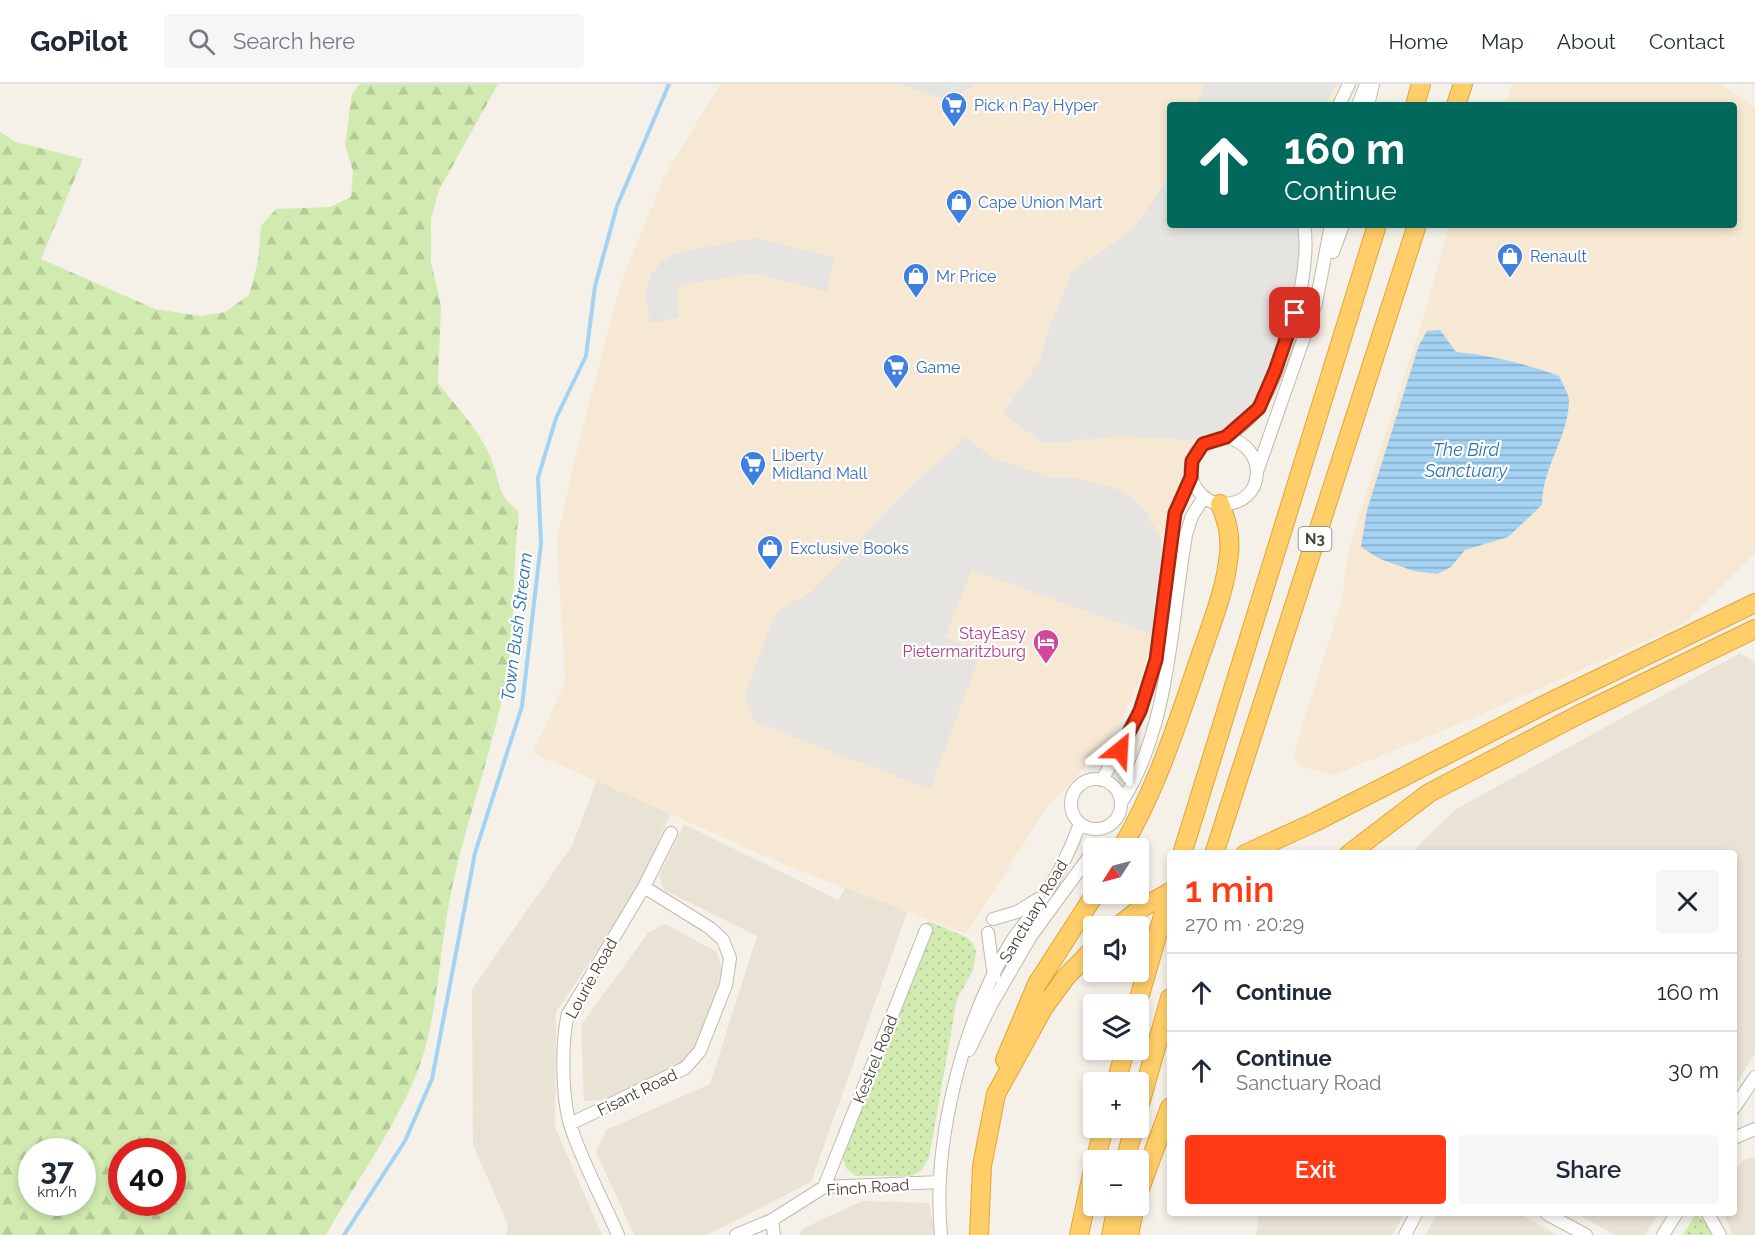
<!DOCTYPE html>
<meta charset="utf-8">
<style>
:root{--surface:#fff;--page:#f6f6f7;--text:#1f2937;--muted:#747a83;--line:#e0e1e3;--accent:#ff3a15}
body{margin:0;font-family:Raleway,sans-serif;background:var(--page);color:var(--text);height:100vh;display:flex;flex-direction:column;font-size:22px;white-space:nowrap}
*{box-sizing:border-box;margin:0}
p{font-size:20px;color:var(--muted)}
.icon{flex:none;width:33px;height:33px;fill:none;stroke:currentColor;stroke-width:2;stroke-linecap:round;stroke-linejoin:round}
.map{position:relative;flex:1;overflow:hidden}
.details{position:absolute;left:1167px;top:766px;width:570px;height:366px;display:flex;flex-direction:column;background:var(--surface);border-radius:6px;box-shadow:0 3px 9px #0003}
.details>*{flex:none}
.hud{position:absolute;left:1167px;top:18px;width:570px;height:126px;border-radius:6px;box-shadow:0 3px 9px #0003;background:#00695c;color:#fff;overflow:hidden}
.needle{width:39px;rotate:234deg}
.controls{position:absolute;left:1083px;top:754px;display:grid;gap:12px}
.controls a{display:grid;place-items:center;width:66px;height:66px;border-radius:6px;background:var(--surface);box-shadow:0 3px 9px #0003;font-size:30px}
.speed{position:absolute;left:18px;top:1054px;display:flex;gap:12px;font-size:30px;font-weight:700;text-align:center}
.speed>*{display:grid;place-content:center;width:78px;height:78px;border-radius:50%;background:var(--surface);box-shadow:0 3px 9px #0003;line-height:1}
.speed small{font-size:15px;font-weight:400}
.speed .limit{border:9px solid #d22;background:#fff;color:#111}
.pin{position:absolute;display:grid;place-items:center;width:51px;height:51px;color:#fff;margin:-26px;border-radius:12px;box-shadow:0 3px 9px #0006}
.me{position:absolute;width:66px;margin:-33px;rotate:27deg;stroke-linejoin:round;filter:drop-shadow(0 0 4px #0008)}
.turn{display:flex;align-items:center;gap:21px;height:126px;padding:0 18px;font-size:27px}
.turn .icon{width:78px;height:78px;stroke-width:2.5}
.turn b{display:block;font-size:42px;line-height:51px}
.round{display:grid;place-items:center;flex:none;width:63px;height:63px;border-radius:6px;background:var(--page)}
.headline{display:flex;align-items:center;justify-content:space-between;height:102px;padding:0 18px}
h1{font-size:36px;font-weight:600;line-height:45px;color:var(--accent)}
.button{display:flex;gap:12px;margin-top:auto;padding:12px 18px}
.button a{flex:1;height:69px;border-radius:6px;background:var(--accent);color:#fff;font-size:24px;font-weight:600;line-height:69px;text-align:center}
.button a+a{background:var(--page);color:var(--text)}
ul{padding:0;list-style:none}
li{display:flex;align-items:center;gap:18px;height:78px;padding:0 18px;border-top:2px solid var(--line)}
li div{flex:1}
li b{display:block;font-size:22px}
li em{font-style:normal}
header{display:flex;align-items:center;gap:36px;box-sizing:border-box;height:84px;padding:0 30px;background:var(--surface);border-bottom:2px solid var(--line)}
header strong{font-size:28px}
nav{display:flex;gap:33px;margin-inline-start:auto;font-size:21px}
.search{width:420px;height:54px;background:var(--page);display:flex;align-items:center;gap:15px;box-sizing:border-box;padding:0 21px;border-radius:6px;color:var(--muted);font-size:22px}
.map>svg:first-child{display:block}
</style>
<header>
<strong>GoPilot</strong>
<div class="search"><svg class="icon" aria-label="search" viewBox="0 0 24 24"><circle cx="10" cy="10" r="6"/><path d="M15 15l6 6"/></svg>Search here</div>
<nav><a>Home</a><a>Map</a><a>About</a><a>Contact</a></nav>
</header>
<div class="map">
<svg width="1755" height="1151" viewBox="0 0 1755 1151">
<defs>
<pattern id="grass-dots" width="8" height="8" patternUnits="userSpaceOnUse" patternTransform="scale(1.5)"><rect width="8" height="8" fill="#d0eab0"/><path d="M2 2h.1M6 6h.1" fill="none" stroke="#b4ca98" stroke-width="1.8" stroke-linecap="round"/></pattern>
<pattern id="forest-firs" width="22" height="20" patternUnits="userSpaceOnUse" patternTransform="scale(1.5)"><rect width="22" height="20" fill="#d0eab0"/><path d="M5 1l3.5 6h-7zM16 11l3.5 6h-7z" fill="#b4ca98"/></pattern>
<pattern id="water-rules" width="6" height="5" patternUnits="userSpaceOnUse" patternTransform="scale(1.5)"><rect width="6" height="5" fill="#a3d2f3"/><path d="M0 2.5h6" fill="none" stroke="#87acc6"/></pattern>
</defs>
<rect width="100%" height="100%" fill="#f5f1e9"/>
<path fill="#e9e3d6" d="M1740 569 1755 578V969L1734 1004V770L1411 769 1456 725Z
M598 693 672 726 635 810 556 928 555 1043 602 1151H506L508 1141 473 1061 472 905 572 762Z
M684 740 838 816 846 803 908 826 811 1098 707 1151H634L596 1068 606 1046 710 1000 757 852 664 806 659 792Z
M665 840 717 868 722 888 698 966 691 975 604 1016 584 1017 581 941 648 849Z
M1755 1073V1151H1733L1724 1130H1734V1086L1743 1076Z
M862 1117 929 1119 935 1151H799L804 1144Z
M1259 1130H1404L1392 1151H1256Z
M1437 1130H1520L1557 1151H1425Z
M1577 1130H1658L1645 1151H1615Z"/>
<path fill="#f7e8d3" d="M720 0H1341L1330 21H1170V141H1296L1302 171 1277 268 1239 334 1219 347 1194 356 1161 454 1162 476 1153 551 1141 593 1122 635 1099 669 1047 723 966 850 785 781 533 669 565 598 557 456 575 374 620 201 664 93Z
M1512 0H1721L1755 23V469L1684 540 1471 635 1334 691 1302 683 1293 672 1342 515 1348 467 1429 215 1449 141H1734V21H1505Z"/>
<path fill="url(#grass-dots)" d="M928 837 966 853 973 859 976 868 973 886 957 915 929 1074 921 1087 911 1092H855L846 1084 842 1072Z
M1696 1130 1710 1143 1712 1151H1683Z"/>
<path fill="url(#forest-firs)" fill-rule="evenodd" d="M360 0H498L439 106 431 135V178L441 222 438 299C456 322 478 345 490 372 502 399 493 406 519 428 512 483 516 540 506 595 492 671 463 744 449 819 438 879 437 946 412 1001 388 1054 354 1101 326 1151H0V48L16 58 83 75 41 175 155 225 201 232 225 228 249 211 258 177 261 142 276 125 330 123 351 113 353 87 345 61 352 10ZM32 1068H82V1119H32ZM122 1068H172V1119H122Z"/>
<path fill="#e6e4e0" d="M897 0H977L948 16Z
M1205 0H1336L1325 21H1203L1197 17Z
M1170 92V141H1296L1303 154 1302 171 1277 268 1262 306 1254 321 1239 334 1219 347 1194 356 1118 352 1066 358H1042L1003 330 1040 276 1047 249 1072 188 1134 144Z
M755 154 835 173 827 207 753 189 677 202 679 234 650 239 645 209 652 189 664 175 677 169Z
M966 353 992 374 1050 393 1079 395 1114 404 1131 412 1145 425 1161 454 1162 476 1153 551 972 486 945 553 981 569 930 705 755 638 744 612 776 528 813 507 905 408Z"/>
<path fill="url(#water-rules)" d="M1440 246 1456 268C1490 271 1527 280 1559 292 1562 299 1569 310 1569 317 1568 354 1542 384 1542 421L1508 453 1465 466 1451 483 1437 490 1414 487 1380 475 1361 463 1367 426 1419 261 1427 247Z"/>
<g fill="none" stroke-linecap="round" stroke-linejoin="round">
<path stroke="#a3d2f3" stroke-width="4" d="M344 1151 405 1057 432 995 475 769 522 622 541 459 538 394 556 334 586 272 595 202 617 122 669 0"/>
<g stroke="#c1b9ab" stroke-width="14">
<path id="minor" d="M1339 21 1349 0
M1358 21 1366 0
M1368 21 1373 0
M1333 168 1343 141
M1225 353C1270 362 1266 421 1222 420 1202 419 1186 397 1192 377 1198 358 1212 359 1227 352 1235 348 1242 341 1249 335 1281 303 1313 186 1304 141
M1258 385 1316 219 1331 141
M1071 720a25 25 0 1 1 50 0a25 25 0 1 1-50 0Z
M1102 696 1140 627 1151 597 1159 560 1175 429 1192 393
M1121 719C1170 644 1171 537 1186 451L1192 432 1204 413
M993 835 1017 828 1038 815
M988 849 994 893
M969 966 991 921 1031 852 1094 766
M1734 1024 1755 993
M570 1040 685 984 700 967 726 901 730 874 723 856 710 844 644 803
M1734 1054 1755 1045
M824 1103 926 846
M1547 1130 1586 1151
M1708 1130 1720 1151
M772 1136 774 1151
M618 1151C604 1118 580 1074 570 1040 562 1013 561 958 568 930L644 803 671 749
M736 1151 772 1136 824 1103 940 1098
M941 1151C932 1058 963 937 1011 858 1019 846 1028 836 1036 824 1054 799 1069 770 1080 740
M1405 1151 1416 1130
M1663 1151 1676 1130"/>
</g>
<g stroke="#e3a435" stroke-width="20">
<path id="highway" d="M1415 21 1421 0
M1456 21 1463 0
M1121 765C1156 706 1176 643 1198 579 1210 543 1226 506 1229 469 1231 451 1227 436 1220 420
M1182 770 1377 141
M1214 770 1417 141
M1245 770 1315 738 1542 622 1755 519
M1349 770 1429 709 1580 630 1755 545
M1117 843 1140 825 1170 808
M1137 921 1170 808
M1005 976 1037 900 1095 810
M1116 999 1125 966
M1138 1027 1170 914
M1095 1077 1104 1044
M1125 1077 1134 1044
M1138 1110 1170 1023
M979 1151 982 1082 996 1010 1044 923 1066 893 1094 864
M1079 1151 1094 1081
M1111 1151 1117 1122
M1129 1151 1135 1122"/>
</g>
<use href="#minor" stroke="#fff" stroke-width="12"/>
<use href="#highway" stroke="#ffce69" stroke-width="18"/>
</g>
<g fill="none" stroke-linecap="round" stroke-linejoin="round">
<g stroke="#a6260e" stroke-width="15">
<path id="route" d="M1120 666 1140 627 1156 576 1175 429 1191 393 1192 377 1203 360 1226 353 1259 324 1275 287 1295 229"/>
</g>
<use href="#route" stroke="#ff3a15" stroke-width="10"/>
</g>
<defs>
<g id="supermarket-pin" transform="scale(1.35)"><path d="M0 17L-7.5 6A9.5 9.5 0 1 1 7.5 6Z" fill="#3f7fe0" stroke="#fff"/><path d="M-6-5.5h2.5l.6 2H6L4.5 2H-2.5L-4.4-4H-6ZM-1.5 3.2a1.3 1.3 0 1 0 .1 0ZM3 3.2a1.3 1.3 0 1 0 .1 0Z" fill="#fff"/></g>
<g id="shop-pin" transform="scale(1.35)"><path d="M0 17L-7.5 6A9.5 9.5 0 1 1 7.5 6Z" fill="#3f7fe0" stroke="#fff"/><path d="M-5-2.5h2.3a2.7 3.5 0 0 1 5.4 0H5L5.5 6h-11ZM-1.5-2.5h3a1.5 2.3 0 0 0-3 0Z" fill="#fff"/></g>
<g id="hotel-pin" transform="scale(1.35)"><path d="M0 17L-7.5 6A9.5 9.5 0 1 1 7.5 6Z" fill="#d1479c" stroke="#fff"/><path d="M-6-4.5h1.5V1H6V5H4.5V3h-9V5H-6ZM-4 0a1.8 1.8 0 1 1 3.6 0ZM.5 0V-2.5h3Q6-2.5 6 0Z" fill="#fff"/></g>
</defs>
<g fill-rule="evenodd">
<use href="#supermarket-pin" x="954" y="21"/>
<use href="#shop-pin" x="959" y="118"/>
<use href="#shop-pin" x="1510" y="172"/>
<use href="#shop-pin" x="916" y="192"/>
<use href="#supermarket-pin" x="896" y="283"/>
<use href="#supermarket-pin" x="753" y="380"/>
<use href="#shop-pin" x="770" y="464"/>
<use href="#hotel-pin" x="1046" y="558"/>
</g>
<g text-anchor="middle" stroke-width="4.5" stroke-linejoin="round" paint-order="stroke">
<rect fill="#fff" stroke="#807b73" stroke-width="1.5" x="1298.5" y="443" width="33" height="24" rx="4.5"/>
<g font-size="15" font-weight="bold" fill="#494237">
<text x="1315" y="460">N3</text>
</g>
<g font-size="16" fill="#366cbe" stroke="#fff" text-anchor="start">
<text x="974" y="27">Pick n Pay Hyper</text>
<text x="978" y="124">Cape Union Mart</text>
<text x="1530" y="178">Renault</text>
<text x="936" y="198">Mr Price</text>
<text x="916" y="289">Game</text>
<text x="772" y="377">Liberty<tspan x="772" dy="18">Midland Mall</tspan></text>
<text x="790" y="470">Exclusive Books</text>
</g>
<g font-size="16" fill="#b23c85" stroke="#fff" text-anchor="end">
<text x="1026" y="555">StayEasy<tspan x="1026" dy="18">Pietermaritzburg</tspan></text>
</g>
<g font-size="16" fill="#494237" stroke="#fff">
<text transform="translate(1033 827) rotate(-59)" y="6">Sanctuary Road</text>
<text transform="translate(591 894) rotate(-61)" y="6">Lourie Road</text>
<text transform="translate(875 975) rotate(-68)" y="6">Kestrel Road</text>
<text transform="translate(637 1008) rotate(-26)" y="6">Fisant Road</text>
<text transform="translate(868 1103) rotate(-4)" y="6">Finch Road</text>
</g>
<g font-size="18" font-style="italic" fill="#2a77b1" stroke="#fff">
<text x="1466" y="372">The Bird<tspan x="1466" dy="21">Sanctuary</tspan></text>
<text transform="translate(517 543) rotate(-83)" y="6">Town Bush Stream</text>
</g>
</g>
</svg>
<div class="controls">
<a><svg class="needle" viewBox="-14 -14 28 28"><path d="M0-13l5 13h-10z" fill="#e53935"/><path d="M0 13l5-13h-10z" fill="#747a83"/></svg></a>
<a><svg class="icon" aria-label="sound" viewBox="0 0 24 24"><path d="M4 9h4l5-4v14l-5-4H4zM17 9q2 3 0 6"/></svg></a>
<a><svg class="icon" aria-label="layers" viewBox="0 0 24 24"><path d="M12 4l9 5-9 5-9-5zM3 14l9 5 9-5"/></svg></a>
<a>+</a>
<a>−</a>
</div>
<div class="speed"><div>37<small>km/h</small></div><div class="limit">40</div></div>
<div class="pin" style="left:1295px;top:229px;background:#d93025"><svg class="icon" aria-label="arrive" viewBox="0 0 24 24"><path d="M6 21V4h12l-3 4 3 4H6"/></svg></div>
<svg class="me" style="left:1120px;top:666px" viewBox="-20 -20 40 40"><path d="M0-17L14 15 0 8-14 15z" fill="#ff3a15" stroke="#fff" stroke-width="4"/></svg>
<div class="hud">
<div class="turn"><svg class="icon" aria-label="ahead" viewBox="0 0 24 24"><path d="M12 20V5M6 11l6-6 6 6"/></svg><div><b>160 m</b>Continue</div></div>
</div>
<section class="details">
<div class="headline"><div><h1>1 min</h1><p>270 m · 20:29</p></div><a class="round"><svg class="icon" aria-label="close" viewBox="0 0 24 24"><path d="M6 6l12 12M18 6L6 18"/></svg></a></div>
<ul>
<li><svg class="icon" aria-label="ahead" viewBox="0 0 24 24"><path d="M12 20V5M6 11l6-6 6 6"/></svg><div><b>Continue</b></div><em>160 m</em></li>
<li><svg class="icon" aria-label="ahead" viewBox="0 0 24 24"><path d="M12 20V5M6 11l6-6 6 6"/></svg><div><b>Continue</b><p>Sanctuary Road</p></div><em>30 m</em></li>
</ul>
<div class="button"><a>Exit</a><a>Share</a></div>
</section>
</div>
